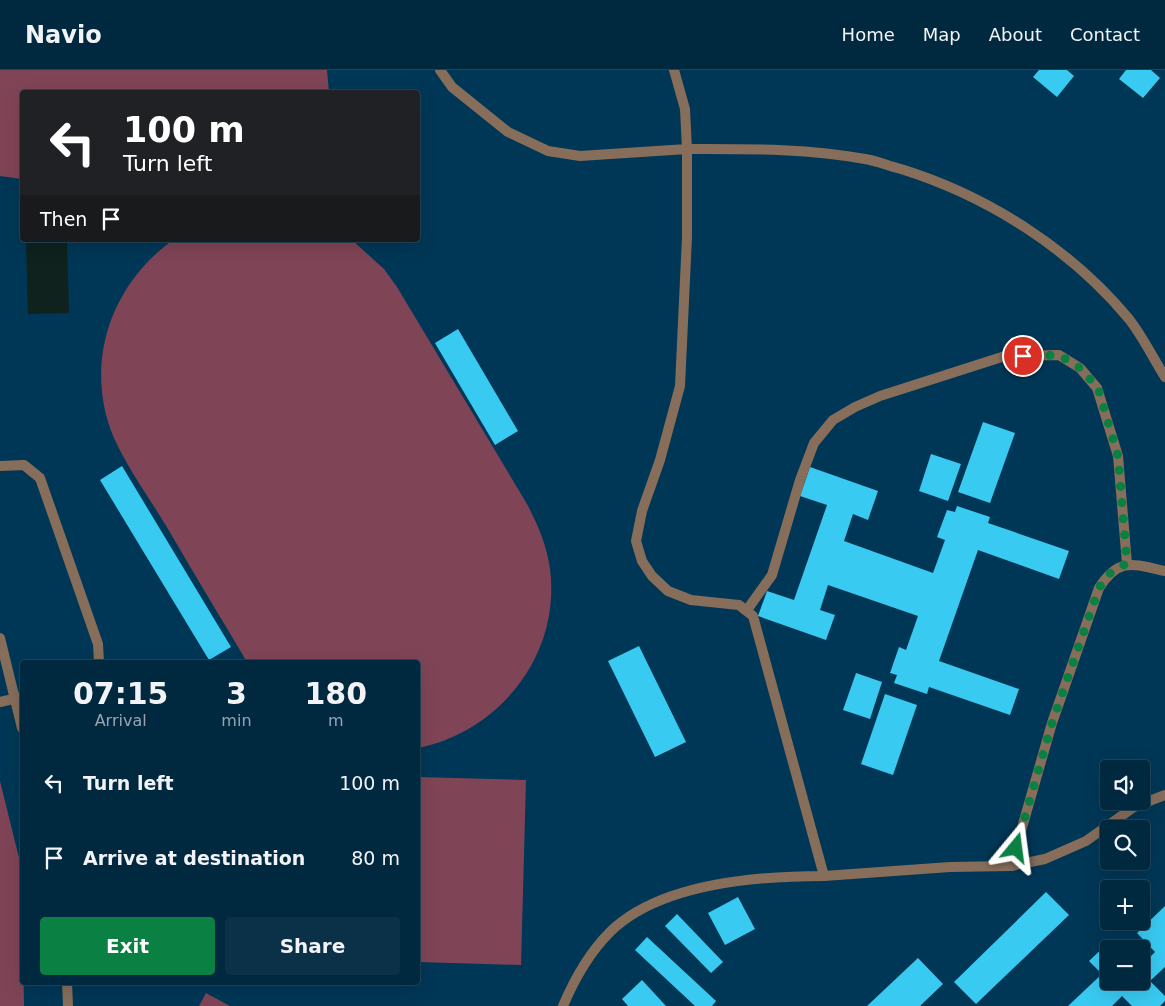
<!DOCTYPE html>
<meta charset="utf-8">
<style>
:root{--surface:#002940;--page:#0a3147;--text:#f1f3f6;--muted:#95a6b1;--line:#224559;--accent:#0b8043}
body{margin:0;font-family:"DejaVu Sans",sans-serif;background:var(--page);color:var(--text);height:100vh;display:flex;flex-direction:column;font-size:19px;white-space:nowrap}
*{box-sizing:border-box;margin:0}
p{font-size:16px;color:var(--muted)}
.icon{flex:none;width:28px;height:28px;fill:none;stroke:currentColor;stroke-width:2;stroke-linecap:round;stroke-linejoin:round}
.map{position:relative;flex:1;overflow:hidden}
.drawer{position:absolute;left:20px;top:590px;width:400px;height:325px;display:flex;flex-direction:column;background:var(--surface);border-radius:5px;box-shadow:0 5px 20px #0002,0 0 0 1px var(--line)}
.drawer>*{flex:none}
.guide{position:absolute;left:20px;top:20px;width:400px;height:152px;border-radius:5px;box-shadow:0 5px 20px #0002,0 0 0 1px var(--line);background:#202124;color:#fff;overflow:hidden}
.fabs{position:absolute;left:1100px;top:690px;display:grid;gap:10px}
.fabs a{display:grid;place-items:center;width:50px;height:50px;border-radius:5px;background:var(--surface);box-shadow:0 5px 20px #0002,0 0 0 1px var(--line);font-size:25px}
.pin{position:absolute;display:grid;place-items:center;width:42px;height:42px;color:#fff;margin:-21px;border:2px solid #fff;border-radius:50%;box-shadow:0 1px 5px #0007}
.me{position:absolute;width:55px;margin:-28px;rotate:16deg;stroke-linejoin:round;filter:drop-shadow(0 0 4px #0008)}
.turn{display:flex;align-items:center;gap:18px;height:105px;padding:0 20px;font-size:22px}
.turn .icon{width:65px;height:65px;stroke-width:2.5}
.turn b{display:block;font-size:35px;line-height:42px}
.then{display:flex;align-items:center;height:48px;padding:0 20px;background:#0003;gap:10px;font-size:19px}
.eta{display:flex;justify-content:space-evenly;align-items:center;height:85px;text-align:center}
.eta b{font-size:30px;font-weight:700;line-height:35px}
.action{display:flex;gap:10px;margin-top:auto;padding:10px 20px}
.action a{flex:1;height:58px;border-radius:5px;background:var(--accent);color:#fff;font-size:20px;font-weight:700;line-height:58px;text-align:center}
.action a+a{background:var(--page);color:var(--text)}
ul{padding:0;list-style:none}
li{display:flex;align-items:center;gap:15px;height:75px;padding:0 20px}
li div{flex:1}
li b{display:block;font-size:19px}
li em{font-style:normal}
header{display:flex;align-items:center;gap:30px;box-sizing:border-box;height:70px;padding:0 25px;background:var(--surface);border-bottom:1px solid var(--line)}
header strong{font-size:24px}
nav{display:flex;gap:28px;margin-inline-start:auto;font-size:18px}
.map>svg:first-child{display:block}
</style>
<header>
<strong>Navio</strong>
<nav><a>Home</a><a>Map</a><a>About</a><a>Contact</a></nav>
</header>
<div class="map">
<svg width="1165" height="936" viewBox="0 0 1165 936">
<rect width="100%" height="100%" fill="#003756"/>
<path fill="#7f4557" d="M0 0H327L329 22H22V109L0 106Z
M173 170H352L384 199 397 217 527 434C538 455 547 476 550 499 561 585 500 661 418 678V592H247C221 548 194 504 168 459 150 429 128 399 114 368 83 295 110 215 173 170Z
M418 707 526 710 521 895 418 892Z
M0 711 22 800 24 936H0Z
M206 923 230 936H199Z"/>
<path fill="#0f221e" d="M26 170H67L69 243 28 244Z"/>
<path fill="#39caf1" d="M1039 0H1067L1074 6 1057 27 1033 7Z
M1126 0H1151L1160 8 1143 28 1119 9Z
M458 259 518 361 495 375 435 273Z
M983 352 1015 363 990 433 958 422Z
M931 384 961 394 948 431 919 421Z
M122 396 231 577 209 590 100 410Z
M810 397 878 421 868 450 853 444 844 471 933 503 945 470 937 467 947 440 955 442 957 436 990 447 988 453 1069 481 1059 509 978 480 939 591 1019 619 1010 645 929 617 927 624 894 613 897 605 890 603 899 577 906 580 918 546 828 515 820 540 835 545 826 570 758 546 767 521 794 530 827 435 800 426Z
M639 576 686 672 655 687 608 591Z
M856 603 882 612 870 649 843 640Z
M885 624 917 635 893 705 861 694Z
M1046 822 1069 845 976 934 954 912Z
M738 827 755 859 725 875 708 843Z
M1165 836V897L1150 911 1165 926V931L1160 936H1132L1122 926 1112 936H1068L1102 904 1089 891 1111 870 1120 879H1109V911H1141V896L1155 882 1137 863Z
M677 844 723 892 711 903 665 856Z
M647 867 716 931 712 936H695L635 880Z
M918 888 943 914 920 936H867Z
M642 910 666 936H628L622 929Z"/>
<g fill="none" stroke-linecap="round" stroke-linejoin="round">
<path stroke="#866e5a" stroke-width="10" d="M440 0 452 17 508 62 548 81 580 86 687 79V167L680 316 660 390 642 441 636 471 642 491 652 506 668 521 691 530 739 535 753 546 824 806 950 797 1011 796 1045 789 1086 771 1134 737 1165 725
M674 0 685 39 687 79C746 79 806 78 865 89 877 91 889 96 901 99 988 126 1071 179 1129 249 1143 267 1153 288 1165 307
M0 396 24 395 40 408 98 574 99 592
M747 540 772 505 800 410 814 373 833 350 855 337 880 326 1005 286 1059 285 1080 298 1097 318 1118 386 1127 494
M0 632 22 627
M1011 796 1052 653 1099 518C1119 487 1133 494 1165 501
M563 936C574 910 590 882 610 862 660 813 758 806 824 806"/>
<path stroke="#866e5a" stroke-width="10" d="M0 568 22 658
M67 912 68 936"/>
</g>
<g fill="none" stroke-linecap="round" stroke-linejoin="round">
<path stroke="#0b8043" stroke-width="9" stroke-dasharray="0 16.2" d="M1016 778 1052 653 1099 518C1107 506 1112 498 1127 494L1118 386 1098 318 1080 298 1059 285 1023 286"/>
</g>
</svg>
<div class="fabs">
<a><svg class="icon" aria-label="sound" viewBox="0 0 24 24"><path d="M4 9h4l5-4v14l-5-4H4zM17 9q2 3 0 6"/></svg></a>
<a><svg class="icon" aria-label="search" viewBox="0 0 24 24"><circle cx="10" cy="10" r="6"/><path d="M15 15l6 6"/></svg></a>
<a>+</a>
<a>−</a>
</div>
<div class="pin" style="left:1023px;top:286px;background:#d93025"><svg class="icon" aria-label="arrive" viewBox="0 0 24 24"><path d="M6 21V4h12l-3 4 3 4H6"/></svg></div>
<svg class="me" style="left:1016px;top:778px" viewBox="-20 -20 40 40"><path d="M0-17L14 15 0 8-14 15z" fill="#0b8043" stroke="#fff" stroke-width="4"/></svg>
<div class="guide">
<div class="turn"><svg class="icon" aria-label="left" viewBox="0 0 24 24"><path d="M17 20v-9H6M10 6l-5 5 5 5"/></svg><div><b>100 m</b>Turn left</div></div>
<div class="then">Then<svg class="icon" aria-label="arrive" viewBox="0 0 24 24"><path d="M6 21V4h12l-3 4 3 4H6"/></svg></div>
</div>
<section class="drawer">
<div class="eta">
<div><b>07:15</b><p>Arrival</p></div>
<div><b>3</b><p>min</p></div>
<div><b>180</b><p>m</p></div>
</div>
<ul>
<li><svg class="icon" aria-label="left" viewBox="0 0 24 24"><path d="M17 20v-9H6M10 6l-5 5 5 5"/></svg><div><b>Turn left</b></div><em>100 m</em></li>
<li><svg class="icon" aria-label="arrive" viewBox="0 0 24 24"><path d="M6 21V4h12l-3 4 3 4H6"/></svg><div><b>Arrive at destination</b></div><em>80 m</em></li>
</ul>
<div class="action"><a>Exit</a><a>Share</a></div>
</section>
</div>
